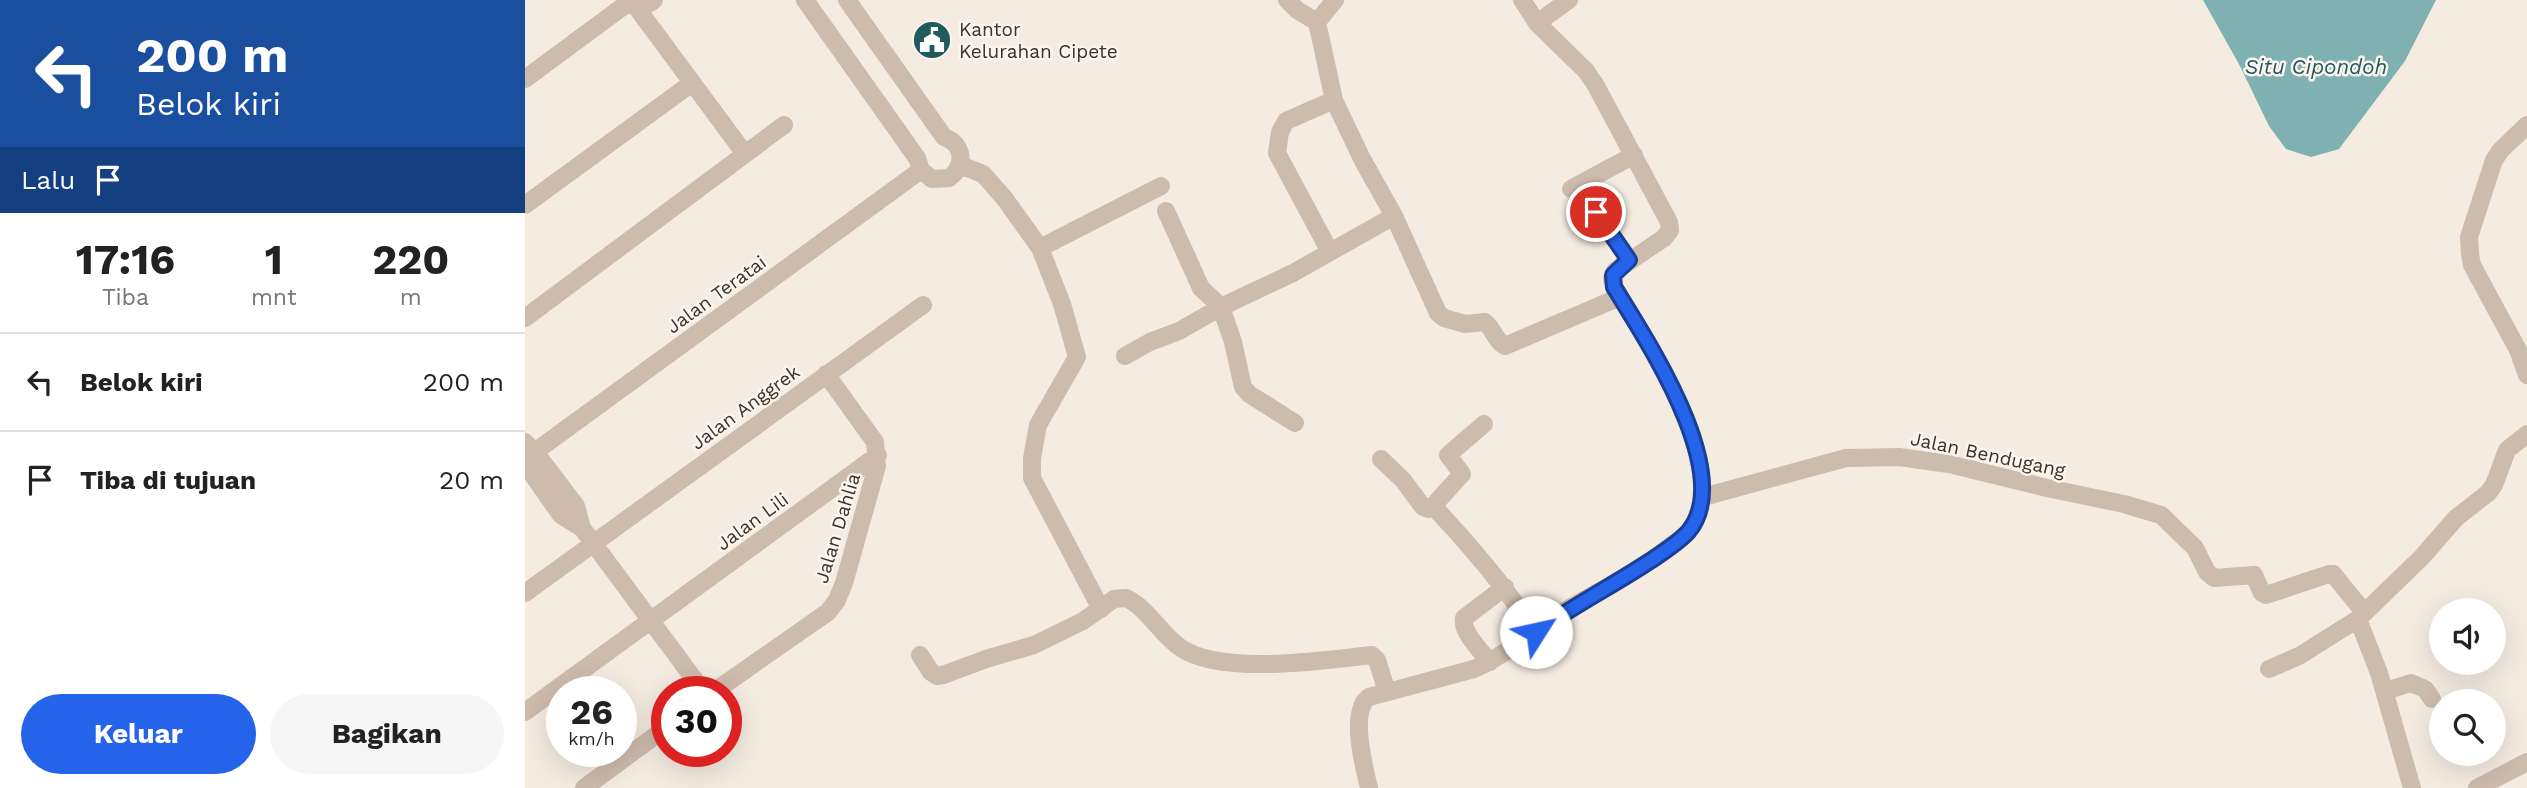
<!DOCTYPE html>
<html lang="id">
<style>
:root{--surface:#fff;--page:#f6f6f6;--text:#222;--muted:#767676;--line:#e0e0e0;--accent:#2563eb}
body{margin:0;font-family:"Work Sans",sans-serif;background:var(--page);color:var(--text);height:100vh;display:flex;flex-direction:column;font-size:26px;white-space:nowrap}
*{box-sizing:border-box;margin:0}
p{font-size:23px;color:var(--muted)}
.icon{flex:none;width:38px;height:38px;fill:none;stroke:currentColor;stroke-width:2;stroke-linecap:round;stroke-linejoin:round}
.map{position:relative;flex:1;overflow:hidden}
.details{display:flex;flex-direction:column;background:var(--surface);width:525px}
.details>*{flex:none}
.hud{background:#1a4fa0;color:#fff;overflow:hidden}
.fabs{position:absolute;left:1904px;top:598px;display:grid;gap:14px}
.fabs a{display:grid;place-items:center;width:77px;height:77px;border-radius:50%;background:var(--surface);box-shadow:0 7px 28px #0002;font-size:35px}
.speed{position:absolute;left:21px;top:676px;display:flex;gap:14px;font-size:35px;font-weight:700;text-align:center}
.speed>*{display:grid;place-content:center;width:91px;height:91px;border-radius:50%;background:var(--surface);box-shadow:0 7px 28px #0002;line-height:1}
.speed small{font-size:18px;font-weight:400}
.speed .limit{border:10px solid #d22;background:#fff;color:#111}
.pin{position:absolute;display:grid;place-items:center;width:60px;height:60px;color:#fff;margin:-30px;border:4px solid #fff;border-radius:50%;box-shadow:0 2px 7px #0007}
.me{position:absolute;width:77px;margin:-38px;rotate:55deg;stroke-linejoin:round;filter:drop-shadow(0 0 5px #0008)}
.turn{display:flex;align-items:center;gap:24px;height:147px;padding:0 21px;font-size:32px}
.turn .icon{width:91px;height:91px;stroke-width:2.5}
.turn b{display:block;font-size:49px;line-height:60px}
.then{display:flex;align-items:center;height:66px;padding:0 21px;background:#0003;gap:14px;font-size:26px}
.eta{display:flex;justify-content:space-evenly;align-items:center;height:119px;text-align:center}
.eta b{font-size:42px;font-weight:700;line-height:49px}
.primary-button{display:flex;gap:14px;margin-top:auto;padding:14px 21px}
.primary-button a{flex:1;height:80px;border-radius:42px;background:var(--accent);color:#fff;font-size:28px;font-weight:700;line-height:80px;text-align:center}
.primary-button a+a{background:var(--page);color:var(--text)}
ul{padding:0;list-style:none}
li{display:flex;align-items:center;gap:21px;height:98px;padding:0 21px;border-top:2px solid var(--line)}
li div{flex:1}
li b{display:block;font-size:26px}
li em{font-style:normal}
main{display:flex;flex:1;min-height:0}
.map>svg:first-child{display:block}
</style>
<main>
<section class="details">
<div class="hud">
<div class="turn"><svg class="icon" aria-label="left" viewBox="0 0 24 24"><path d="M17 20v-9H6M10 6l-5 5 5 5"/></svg><div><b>200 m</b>Belok kiri</div></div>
<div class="then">Lalu<svg class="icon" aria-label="arrive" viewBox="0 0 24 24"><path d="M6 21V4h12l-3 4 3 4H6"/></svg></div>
</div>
<div class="eta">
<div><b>17:16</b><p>Tiba</p></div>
<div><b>1</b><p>mnt</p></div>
<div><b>220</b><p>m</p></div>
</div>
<ul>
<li><svg class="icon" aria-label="left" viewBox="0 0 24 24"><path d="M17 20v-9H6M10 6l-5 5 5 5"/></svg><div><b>Belok kiri</b></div><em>200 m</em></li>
<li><svg class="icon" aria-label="arrive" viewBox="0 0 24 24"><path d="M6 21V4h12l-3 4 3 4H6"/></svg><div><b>Tiba di tujuan</b></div><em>20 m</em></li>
</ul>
<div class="primary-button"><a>Keluar</a><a>Bagikan</a></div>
</section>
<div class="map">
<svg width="2002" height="788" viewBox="0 0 2002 788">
<rect width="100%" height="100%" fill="#f4ebe1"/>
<path fill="#7fb0b2" d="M1678 0H1911L1880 61 1814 149 1786 157 1761 149 1744 126 1715 66Z"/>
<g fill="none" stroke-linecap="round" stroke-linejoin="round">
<path stroke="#cdbbac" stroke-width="18" d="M280 0 392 158 396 170 407 179 424 178C441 166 439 144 419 137L322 0
M762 0 772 10 792 22 809 100 837 159 869 216 913 313 919 318 940 324 960 322C969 329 969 340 980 346L1095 297
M125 3 129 0
M792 22 810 0
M1012 23 1044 0
M0 79 100 5 107 4 112 8 220 154
M2002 125 1976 150 1969 160 1944 237 1945 254 1947 265 1993 350 2002 375
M435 165 458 174 480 199 515 248 636 186
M1046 189 1109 155
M0 205 167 83
M641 211 676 288 696 307 708 342 718 387 724 394 770 423
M1071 212 1104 260
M515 248 537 304 552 357 513 425 507 458V478L576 609
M805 252 752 153 755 132 761 121 809 100
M0 318 259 125
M600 356 625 342 654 331 696 307 768 273 869 216
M0 442 10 452 51 506 57 528
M0 459 396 170
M856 459 878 480 898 507 903 509 908 506C946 546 980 587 1011 632
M0 464 36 515 57 528 178 691
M1178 497 1321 458 1374 457 1424 464 1522 488 1599 504 1636 515 1670 548 1682 572 1689 578 1729 575 1737 593 1741 595 1804 574H1808L1839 612
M908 506 937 474 923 455 959 424
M0 593 398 305
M395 655 406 672 412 676 418 675 461 659 509 645 558 621 589 599 601 598C623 608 636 635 656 648 697 676 800 660 847 655L852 660 862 692
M965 662C956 651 936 632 939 618L980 587
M1744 669 1774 656 1833 619
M190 691 303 612 312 600 319 583 352 466 350 442 301 374
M1860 691 1886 683 1900 689 1907 699
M0 712 353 455
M59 788 142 727
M844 788C839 767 824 711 844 697L949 669C985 653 1014 626 1048 606 1082 587 1117 569 1148 544 1153 540 1160 536 1164 531 1210 471 1121 340 1089 287L1087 279 1090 271 1139 238 1145 230 1144 222 1070 84 1061 71 1012 23 997 0
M1887 788 1854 673 1833 619 1897 557 1931 518 1963 493 1969 485 1982 450 2002 434
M1952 788 2002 762"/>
</g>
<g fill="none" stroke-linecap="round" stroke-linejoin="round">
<g stroke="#184099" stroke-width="18">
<path id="route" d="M1011 632C1048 606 1087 586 1125 561 1137 553 1153 543 1163 532 1212 475 1120 338 1089 287L1088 275 1104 260 1071 212"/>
</g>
<use href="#route" stroke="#2563eb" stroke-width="12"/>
</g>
<defs>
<g id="civic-disc" transform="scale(2.0125)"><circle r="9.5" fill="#1f5a5e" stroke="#fbf5ee"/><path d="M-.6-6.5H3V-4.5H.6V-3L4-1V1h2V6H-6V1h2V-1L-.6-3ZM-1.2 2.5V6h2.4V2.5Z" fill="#fff"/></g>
</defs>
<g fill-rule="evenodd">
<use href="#civic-disc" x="407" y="40"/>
</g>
<g text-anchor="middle" stroke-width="5" stroke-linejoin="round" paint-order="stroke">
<g font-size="19" fill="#3b302b" stroke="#fbf5ee" text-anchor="start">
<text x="434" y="36">Kantor<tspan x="434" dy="22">Kelurahan Cipete</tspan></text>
</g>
<g font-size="19" fill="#3b302b" stroke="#fbf5ee">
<text transform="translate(191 294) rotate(-36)" y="7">Jalan Teratai</text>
<text transform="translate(220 407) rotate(-36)" y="7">Jalan Anggrek</text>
<text transform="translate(1463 454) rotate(12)" y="7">Jalan Bendugang</text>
<text transform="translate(227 521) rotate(-36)" y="7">Jalan Lili</text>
<text transform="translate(312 528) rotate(-73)" y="7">Jalan Dahlia</text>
</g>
<g font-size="21" font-style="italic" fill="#1f5a5e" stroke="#fbf5ee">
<text x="1791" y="74">Situ Cipondoh</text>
</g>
</g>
</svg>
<div class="fabs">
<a><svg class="icon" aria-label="sound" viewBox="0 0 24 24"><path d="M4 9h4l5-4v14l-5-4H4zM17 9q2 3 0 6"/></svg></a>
<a><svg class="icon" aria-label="search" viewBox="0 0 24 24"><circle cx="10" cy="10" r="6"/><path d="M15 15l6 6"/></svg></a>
</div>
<div class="speed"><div>26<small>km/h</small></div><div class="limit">30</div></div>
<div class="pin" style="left:1071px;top:212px;background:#d93025"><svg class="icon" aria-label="arrive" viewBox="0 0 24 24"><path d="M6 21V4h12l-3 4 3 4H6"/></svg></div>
<svg class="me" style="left:1011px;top:632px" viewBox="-20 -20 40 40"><circle r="19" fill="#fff"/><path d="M0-13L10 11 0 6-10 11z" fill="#2563eb"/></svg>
</div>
</main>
